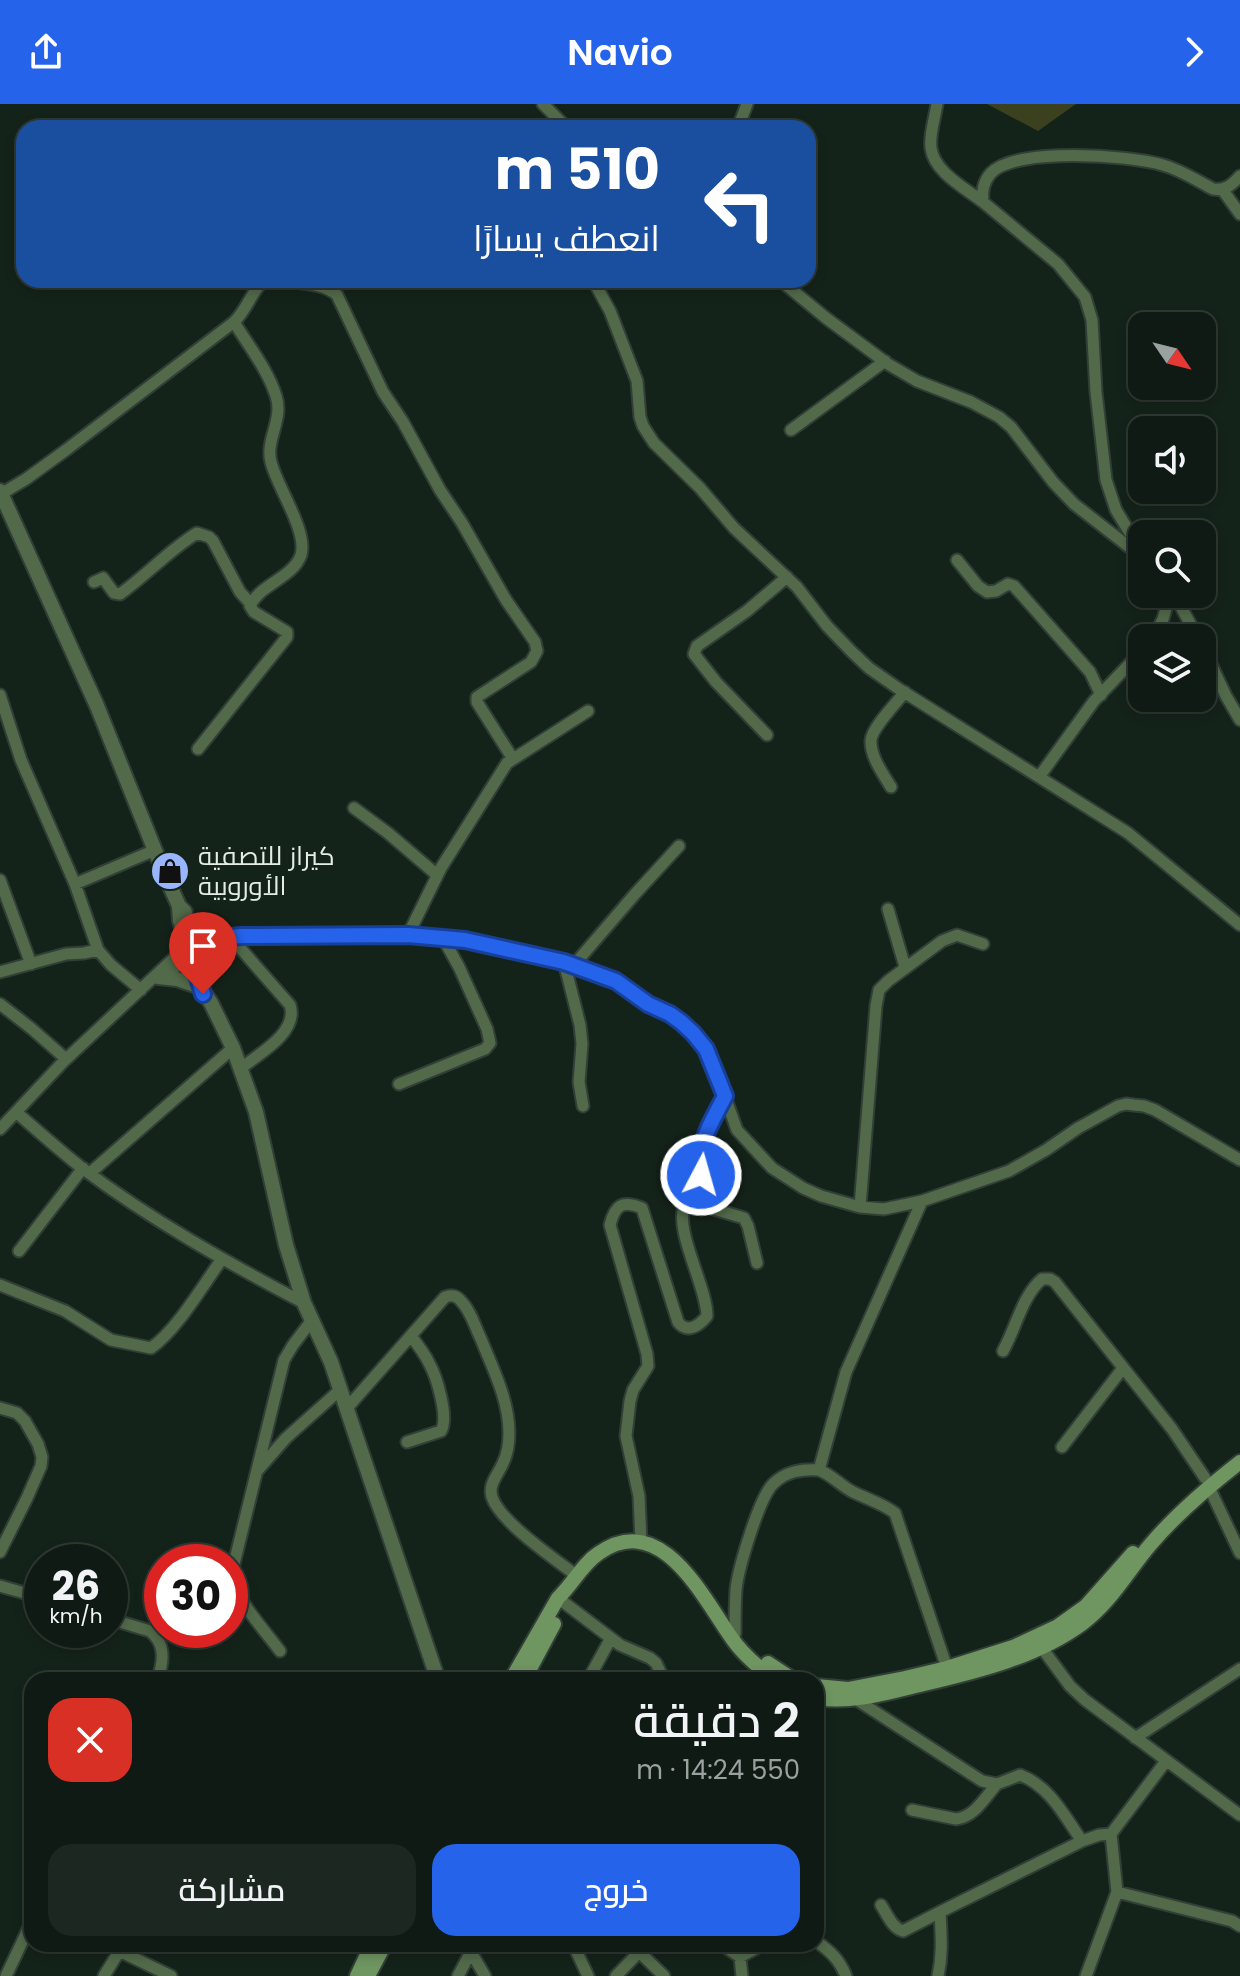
<!DOCTYPE html>
<html lang="ar">
<meta charset="utf-8">
<style>
:root{--surface:#0f1a14;--page:#1d2722;--text:#f1f3f6;--muted:#9ba1a0;--line:#2f3834;--accent:#2563eb}
body{margin:0;font-family:Poppins,Cairo,sans-serif;background:var(--page);color:var(--text);direction:rtl;height:100vh;display:flex;flex-direction:column;font-size:30px;white-space:nowrap}
*{box-sizing:border-box;margin:0}
p{font-size:26px;color:var(--muted)}
.icon{flex:none;width:44px;height:44px;fill:none;stroke:currentColor;stroke-width:2;stroke-linecap:round;stroke-linejoin:round}
.map{position:relative;flex:1;overflow:hidden;direction:ltr}
.sheet{position:absolute;left:24px;top:1568px;width:800px;height:280px;display:flex;flex-direction:column;background:var(--surface);border-radius:24px;box-shadow:0 4px 12px #0003,0 0 0 2px var(--line);direction:rtl}
.sheet>*{flex:none}
.banner{position:absolute;left:16px;top:16px;width:800px;height:168px;border-radius:24px;box-shadow:0 4px 12px #0003,0 0 0 2px var(--line);direction:rtl;background:#1a4fa0;color:#fff;overflow:hidden}
.needle{width:52px;rotate:125deg}
.tools{position:absolute;left:1128px;top:208px;display:grid;gap:16px}
.tools a{display:grid;place-items:center;width:88px;height:88px;border-radius:16px;background:var(--surface);box-shadow:0 4px 12px #0003,0 0 0 2px var(--line);font-size:40px}
.speed{position:absolute;left:24px;top:1440px;display:flex;gap:16px;font-size:40px;font-weight:700;text-align:center}
.speed>*{display:grid;place-content:center;width:104px;height:104px;border-radius:50%;background:var(--surface);box-shadow:0 4px 12px #0003,0 0 0 2px var(--line);line-height:1}
.speed small{font-size:20px;font-weight:400}
.speed .limit{border:12px solid #d22;background:#fff;color:#111}
.pin{position:absolute;display:grid;place-items:center;width:68px;height:68px;color:#fff;margin:-82px -34px;border-radius:50% 50% 50% 0;rotate:-45deg;box-shadow:0 0 8px #0007}
.pin .icon{rotate:45deg}
.me{position:absolute;width:88px;margin:-44px;rotate:6deg;stroke-linejoin:round;filter:drop-shadow(0 0 6px #0008)}
.turn{display:flex;align-items:center;gap:28px;height:168px;padding:0 24px;font-size:36px}
.turn .icon{width:104px;height:104px;stroke-width:2.5}
.turn b{display:block;font-size:56px;line-height:68px}
.round{display:grid;place-items:center;flex:none;width:84px;height:84px;border-radius:24px;background:var(--page)}
.summary{display:flex;align-items:center;justify-content:space-between;height:136px;padding:0 24px}
h1{font-size:48px;font-weight:600;line-height:60px}
.primary-button{display:flex;gap:16px;margin-top:auto;padding:16px 24px}
.primary-button a{flex:1;height:92px;border-radius:24px;background:var(--accent);color:#fff;font-size:32px;font-weight:600;line-height:92px;text-align:center}
.primary-button a+a{background:var(--page);color:var(--text)}
header{display:flex;justify-content:space-between;align-items:center;height:104px;padding:0 24px;background:var(--accent);color:#fff;font-size:36px;font-weight:600}
.map>svg:first-child{display:block}
</style>
<header><svg class="icon" aria-label="forward" viewBox="0 0 24 24"><path d="M9 5l7 7-7 7"/></svg>Navio<svg class="icon" aria-label="share" viewBox="0 0 24 24"><path d="M12 15V3M7 8l5-5 5 5M5 13v7h14v-7"/></svg></header>
<div class="map">
<svg width="1240" height="1872" viewBox="0 0 1240 1872">
<rect width="100%" height="100%" fill="#14231a"/>
<path fill="#3b411e" d="M987 0H1076L1038 27Z"/>
<g fill="none" stroke-linecap="round" stroke-linejoin="round">
<g stroke="#313f37" stroke-width="15">
<path id="minor" d="M543 0 567 24
M937 0C935 14 929 31 931 44 934 68 965 84 983 98 982 87 983 78 991 69 1017 43 1129 51 1163 61 1181 66 1196 76 1213 85 1225 87 1232 81 1240 72
M738 24 747 0
M1222 85 1240 110
M983 98 1058 160 1085 193 1092 216 1096 288 1106 376 1116 406 1142 449
M280 176C298 179 324 179 337 191L383 288 403 318 440 386 462 419 506 496 535 538 537 547 531 558 477 593V598L513 655
M593 176 610 207 637 277 640 313 643 322 654 339 700 384 734 424 797 483 827 522 852 548 869 564 899 585 1128 729 1240 821
M780 176 826 214 888 260 917 277 971 298 999 313 1011 323 1053 378 1074 400 1142 453
M791 326 885 257
M1 390 26 375 66 346 234 218C247 206 251 188 264 176
M957 456 978 482 987 488 996 487 1008 480 1014 482 1090 568 1101 591
M94 478 103 474 114 489 120 490C147 471 169 446 197 429L209 433 213 437 240 488 250 499
M1174 490 1198 534
M1153 534 1163 515 1170 490
M1202 541 1226 592 1240 616
M0 591 21 656 75 780 98 846 111 861 141 886
M767 631 716 578 694 550 697 542 747 507 787 473
M198 645 287 533V528L254 508 250 502C260 480 293 474 301 451 308 427 277 383 271 358 265 336 284 315 276 292 268 266 248 241 234 218
M1039 673 1094 597 1142 547
M891 683C883 670 870 652 871 636 872 624 897 598 905 588
M354 704 388 729 437 771
M0 776 31 860
M75 780 155 746
M888 805 905 863
M408 831 441 764 507 659 588 607
M234 837 290 901C299 928 259 950 241 964
M564 858 580 921 582 940 579 978 583 1002
M574 861 635 790 679 742
M0 868 66 850 84 849 98 846
M161 872 191 853 228 840
M0 900 32 925 66 955
M399 980 485 945 490 939 487 925 459 863 443 834
M16 1008C38 1027 59 1046 82 1064 151 1116 228 1159 304 1199
M0 1025 63 958 188 841 195 838 228 833 271 831 390 830 465 836 564 858 616 877 648 900 670 910 693 929 706 945 715 965 737 1026 772 1064 803 1084 821 1092 860 1103 884 1105 922 1097 1009 1067 1046 1046 1078 1024 1118 1002 1126 1000 1134 1001 1144 1002 1155 1006 1240 1056
M90 1069 233 944
M697 1100 744 1114 748 1122 757 1159
M860 1103 876 902 879 886 888 877 942 837 957 831 983 840
M19 1147 83 1064
M0 1181 65 1207 111 1236 151 1244C177 1226 203 1181 222 1155
M1003 1247C1016 1224 1022 1192 1042 1175H1050L1055 1178 1172 1325 1205 1374
M0 1304 17 1309 25 1317 38 1340 42 1353 41 1362 27 1394 0 1448
M347 1304 445 1193C452 1191 456 1191 461 1197 471 1207 475 1223 481 1235 493 1265 509 1296 509 1329 509 1339 507 1351 503 1359 498 1371 488 1380 492 1393 500 1418 555 1455 577 1472
M407 1338 441 1327C449 1314 437 1273 429 1259 425 1250 418 1241 411 1232
M1062 1343 1123 1264
M258 1366 286 1334 341 1285
M819 1366C832 1371 841 1382 853 1388 867 1395 882 1399 895 1409L947 1564
M1209 1383 1240 1449
M641 1438 639 1392 626 1332 630 1297 633 1286 648 1262 647 1250 610 1121C615 1101 622 1096 642 1104L678 1218C687 1230 699 1222 707 1212 707 1183 673 1124 685 1101L697 1100C709 1082 696 1058 702 1038 707 1022 717 1006 725 992
M0 1482 42 1494
M558 1494 620 1541 650 1554 656 1559 664 1576
M110 1515 150 1527C166 1540 164 1558 157 1576
M731 1534 735 1530C735 1515 735 1501 736 1486 738 1465 759 1394 773 1380 786 1367 802 1365 819 1366L846 1268 922 1097
M1042 1544 1070 1582 1085 1596 1240 1711
M280 1547C264 1525 234 1495 232 1468L284 1256 293 1241 312 1216
M588 1576 611 1534
M854 1594 982 1677 997 1680 1020 1671C1050 1682 1065 1713 1082 1737
M1135 1634 1240 1565
M912 1706 956 1715C975 1713 985 1693 997 1680
M1117 1788 1232 1817 1240 1822
M881 1801C887 1810 892 1824 903 1827L940 1808
M816 1837C831 1848 839 1855 846 1872
M105 1840 171 1872
M573 1840 588 1872
M631 1840 664 1872
M721 1840 740 1853
M471 1848 485 1872
M740 1853 764 1840
M740 1853 742 1872
M6 1872 32 1817
M104 1872 120 1846
M458 1872 475 1840
M616 1872 639 1848
M938 1872C943 1850 941 1830 940 1808L1082 1737 1099 1731 1111 1730 1166 1657
M1086 1872 1117 1788 1111 1730"/>
</g>
<g stroke="#313f37" stroke-width="18">
<path id="tertiary" d="M0 387 97 602 162 764 179 802 185 808
M179 802 180 817 200 883 211 899 233 944 256 1008 286 1141 304 1199 331 1258 438 1576
M205 868 229 839
M158 873 177 875 200 883"/>
</g>
<g stroke="#313f37" stroke-width="18">
<path id="secondary" d="M768 1559 794 1576
M511 1576 558 1494C573 1480 582 1460 599 1449 661 1406 702 1492 731 1533 742 1550 759 1564 775 1576
M524 1576 554 1520
M816 1582 848 1585 905 1574 947 1564 1013 1543 1058 1522 1086 1502 1133 1449
M816 1594C852 1600 890 1588 924 1580 979 1567 1037 1553 1083 1519 1111 1498 1128 1467 1150 1441 1177 1409 1208 1383 1240 1358
M357 1872 372 1840
M368 1872 385 1840"/>
</g>
<use href="#minor" stroke="#526a4a" stroke-width="11"/>
<use href="#tertiary" stroke="#526a4a" stroke-width="14"/>
<use href="#secondary" stroke="#6f9561" stroke-width="14"/>
</g>
<g fill="none" stroke-linecap="round" stroke-linejoin="round">
<g stroke="#184099" stroke-width="20">
<path id="route" d="M203 890 188 841 217 834 242 832 408 831 465 836 564 858 616 877 648 900 670 910 681 918 693 929 706 945 725 992C709 1023 699 1035 701 1071"/>
</g>
<use href="#route" stroke="#2563eb" stroke-width="14"/>
</g>
<defs>
<g id="shop-disc" transform="scale(2)"><circle r="9.5" fill="#99b5fd" stroke="#14231a"/><path d="M-5-2.5h2.3a2.7 3.5 0 0 1 5.4 0H5L5.5 6h-11ZM-1.5-2.5h3a1.5 2.3 0 0 0-3 0Z" fill="#111"/></g>
</defs>
<g fill-rule="evenodd">
<use href="#shop-disc" x="170" y="767"/>
</g>
<g text-anchor="middle" stroke-width="8" stroke-linejoin="round" paint-order="stroke">
<g font-size="26" fill="#e3ede6" stroke="#14231a" text-anchor="start">
<text x="198" y="761">كيراز للتصفية<tspan x="198" dy="30">الأوروبية</tspan></text>
</g>
</g>
</svg>
<div class="tools">
<a><svg class="needle" viewBox="-14 -14 28 28"><path d="M0-13l5 13h-10z" fill="#e53935"/><path d="M0 13l5-13h-10z" fill="#9ba1a0"/></svg></a>
<a><svg class="icon" aria-label="sound" viewBox="0 0 24 24"><path d="M4 9h4l5-4v14l-5-4H4zM17 9q2 3 0 6"/></svg></a>
<a><svg class="icon" aria-label="search" viewBox="0 0 24 24"><circle cx="10" cy="10" r="6"/><path d="M15 15l6 6"/></svg></a>
<a><svg class="icon" aria-label="layers" viewBox="0 0 24 24"><path d="M12 4l9 5-9 5-9-5zM3 14l9 5 9-5"/></svg></a>
</div>
<div class="speed"><div>26<small>km/h</small></div><div class="limit">30</div></div>
<div class="pin" style="left:203px;top:890px;background:#d93025"><svg class="icon" aria-label="arrive" viewBox="0 0 24 24"><path d="M6 21V4h12l-3 4 3 4H6"/></svg></div>
<svg class="me" style="left:701px;top:1071px" viewBox="-20 -20 40 40"><circle r="17" fill="#2563eb" stroke="#fff" stroke-width="3"/><path d="M0-11L8 9 0 5-8 9z" fill="#fff"/></svg>
<div class="banner">
<div class="turn"><svg class="icon" aria-label="left" viewBox="0 0 24 24"><path d="M17 20v-9H6M10 6l-5 5 5 5"/></svg><div><b>510 m</b>انعطف يسارًا</div></div>
</div>
<section class="sheet">
<div class="summary"><div><h1>2 دقيقة</h1><p>550 m · 14:24</p></div><a class="round" style="background:#d93025;color:#fff"><svg class="icon" aria-label="close" viewBox="0 0 24 24"><path d="M6 6l12 12M18 6L6 18"/></svg></a></div>
<div class="primary-button"><a>خروج</a><a>مشاركة</a></div>
</section>
</div>
